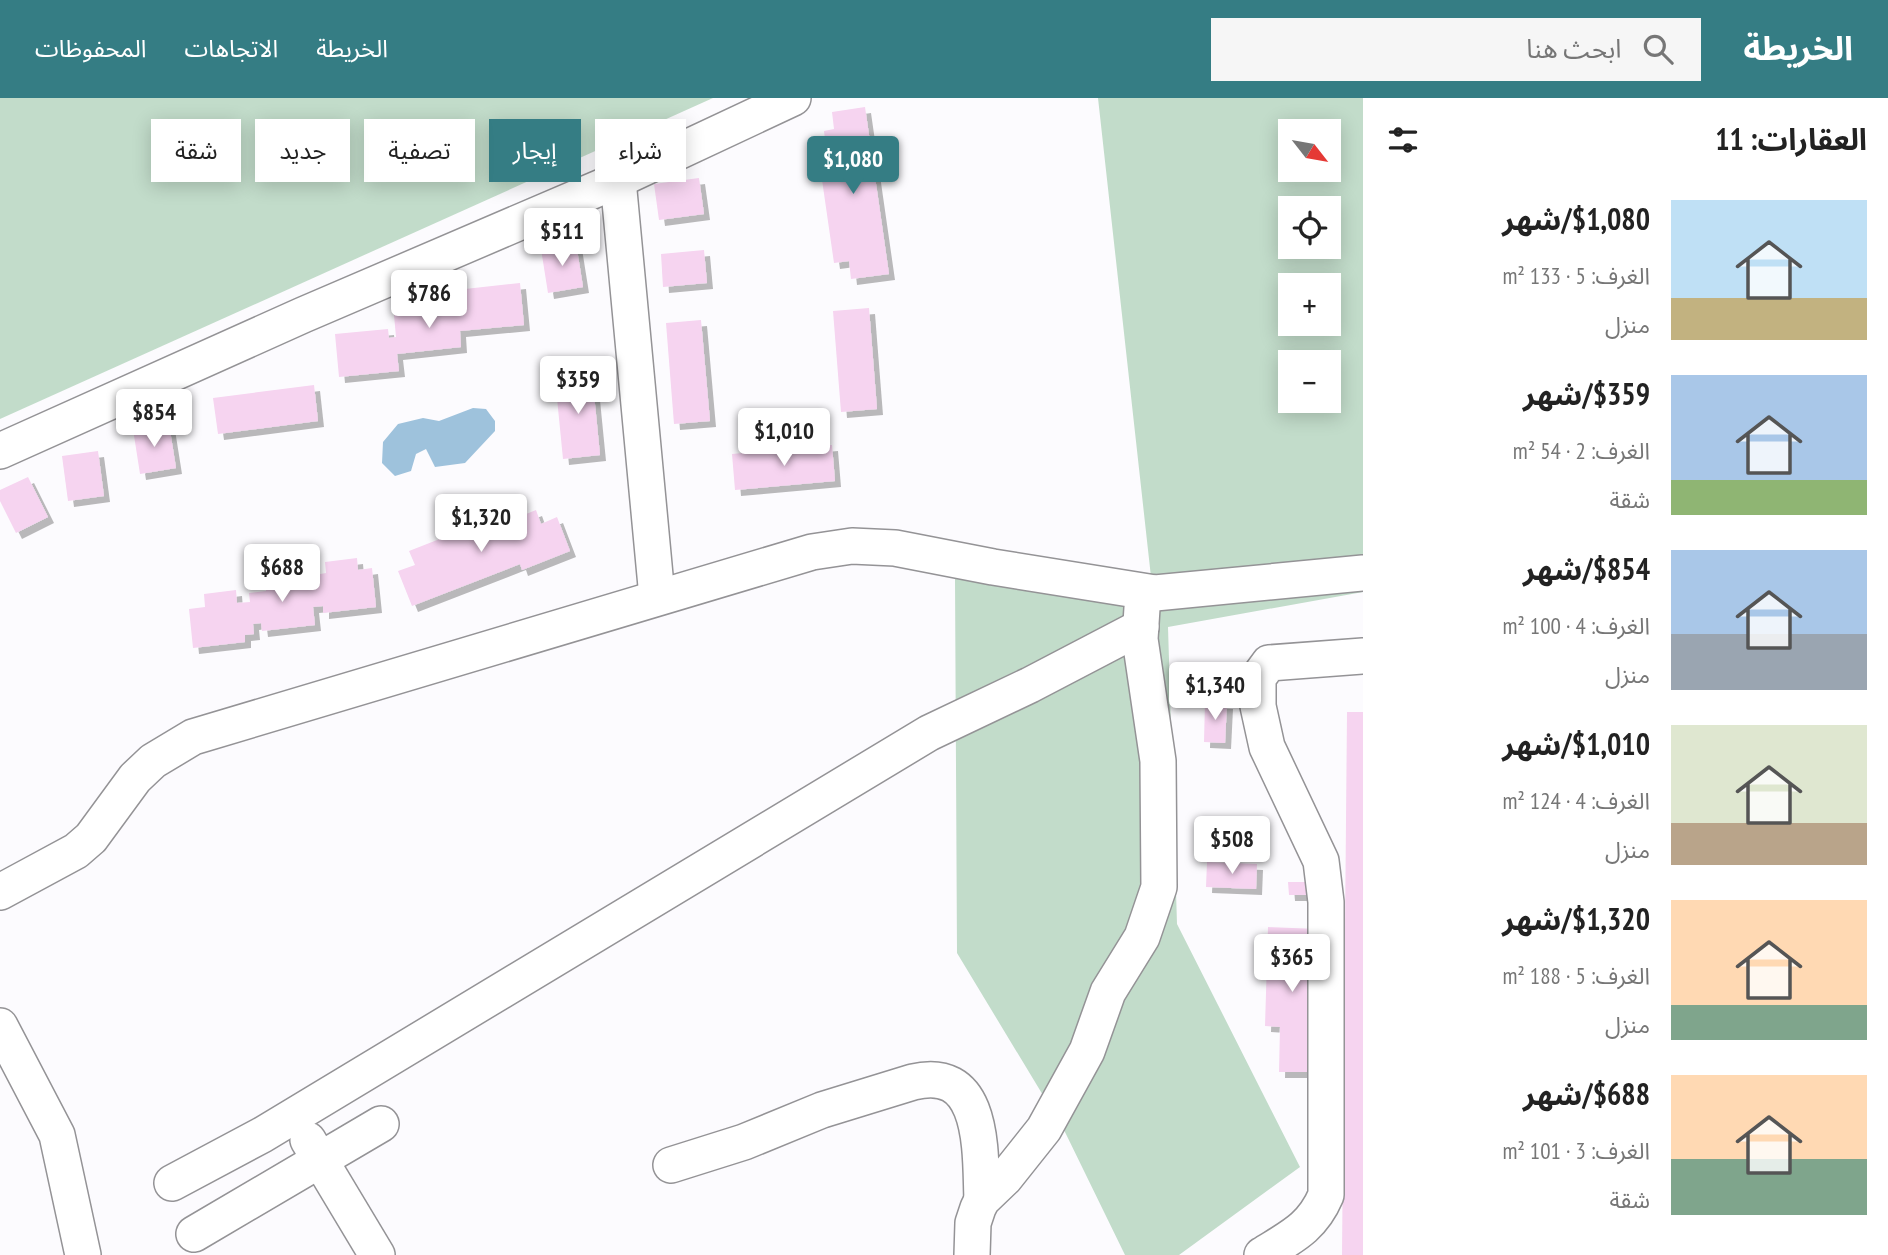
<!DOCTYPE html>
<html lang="ar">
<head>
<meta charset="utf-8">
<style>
  body { margin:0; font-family:"PT Sans Narrow","Noto Sans Arabic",sans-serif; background:#f6f6f6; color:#222; direction:rtl; height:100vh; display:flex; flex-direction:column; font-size:26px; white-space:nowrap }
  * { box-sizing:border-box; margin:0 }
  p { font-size:23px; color:#767676 }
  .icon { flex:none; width:38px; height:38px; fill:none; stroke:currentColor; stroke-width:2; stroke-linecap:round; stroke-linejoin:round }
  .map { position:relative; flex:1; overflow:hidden; direction:ltr }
  .sheet { display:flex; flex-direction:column; background:#fff; width:525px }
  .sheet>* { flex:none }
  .top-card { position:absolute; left:21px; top:21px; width:665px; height:63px; direction:rtl; display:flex; gap:14px }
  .needle { width:46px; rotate:121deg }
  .fabs { position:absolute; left:1278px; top:21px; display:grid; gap:14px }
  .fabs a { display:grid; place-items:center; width:63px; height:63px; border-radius:0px; background:#fff; box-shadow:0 4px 18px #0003; font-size:35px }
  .price { position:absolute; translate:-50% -60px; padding:0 16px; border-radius:7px; background:#fff; color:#222; font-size:23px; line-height:46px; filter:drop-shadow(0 2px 4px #0008) }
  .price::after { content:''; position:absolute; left:50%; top:42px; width:21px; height:16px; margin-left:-10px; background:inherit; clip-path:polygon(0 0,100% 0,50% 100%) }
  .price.active { background:#357d84; color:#fff }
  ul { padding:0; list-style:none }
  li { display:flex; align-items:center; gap:21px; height:175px; padding:0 21px }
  li span { display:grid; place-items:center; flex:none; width:196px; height:140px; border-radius:0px; color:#555 }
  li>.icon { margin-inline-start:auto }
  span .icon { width:84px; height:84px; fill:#fffc; stroke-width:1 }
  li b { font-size:30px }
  h2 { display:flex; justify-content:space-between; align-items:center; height:84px; padding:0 21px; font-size:30px }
  .chip { padding:0 24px; border-radius:0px; background:#fff; box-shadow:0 4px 18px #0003; font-size:24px; line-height:63px }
  .chip.active { background:#357d84; color:#fff }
  header { display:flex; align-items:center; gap:42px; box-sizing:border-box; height:98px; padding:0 35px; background:#357d84; color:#fff }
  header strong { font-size:33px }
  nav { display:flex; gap:38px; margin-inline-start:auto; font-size:24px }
  .search { width:490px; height:63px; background:#f6f6f6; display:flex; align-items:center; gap:18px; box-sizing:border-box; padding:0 24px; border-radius:0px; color:#767676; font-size:26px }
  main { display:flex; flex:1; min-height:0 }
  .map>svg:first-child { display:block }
</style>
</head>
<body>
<header>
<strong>الخريطة</strong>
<div class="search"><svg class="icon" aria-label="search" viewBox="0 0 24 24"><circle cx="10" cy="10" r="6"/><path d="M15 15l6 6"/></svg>ابحث هنا</div>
<nav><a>الخريطة</a><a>الاتجاهات</a><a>المحفوظات</a></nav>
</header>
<main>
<section class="sheet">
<h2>العقارات: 11<svg class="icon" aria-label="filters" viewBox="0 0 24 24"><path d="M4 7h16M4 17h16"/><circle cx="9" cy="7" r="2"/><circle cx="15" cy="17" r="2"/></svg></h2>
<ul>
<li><span style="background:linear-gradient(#bfe0f5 70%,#c2b280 0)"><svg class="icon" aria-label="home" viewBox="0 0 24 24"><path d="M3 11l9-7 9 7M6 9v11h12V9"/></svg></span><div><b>$1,080/شهر</b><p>الغرف: 5 · 133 m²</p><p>منزل</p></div></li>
<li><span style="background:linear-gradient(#a9c7e8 75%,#8fb573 0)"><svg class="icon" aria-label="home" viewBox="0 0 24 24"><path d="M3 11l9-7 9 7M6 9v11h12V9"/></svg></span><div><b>$359/شهر</b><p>الغرف: 2 · 54 m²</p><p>شقة</p></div></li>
<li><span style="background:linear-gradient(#a9c7e8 60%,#9aa5b1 0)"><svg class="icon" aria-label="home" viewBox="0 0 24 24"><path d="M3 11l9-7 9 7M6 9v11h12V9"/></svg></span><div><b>$854/شهر</b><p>الغرف: 4 · 100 m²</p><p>منزل</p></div></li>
<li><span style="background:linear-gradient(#dfe7d0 70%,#b9a48a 0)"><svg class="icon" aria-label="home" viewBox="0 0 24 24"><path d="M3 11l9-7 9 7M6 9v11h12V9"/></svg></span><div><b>$1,010/شهر</b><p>الغرف: 4 · 124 m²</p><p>منزل</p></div></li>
<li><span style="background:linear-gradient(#ffd9b3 75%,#7fa58c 0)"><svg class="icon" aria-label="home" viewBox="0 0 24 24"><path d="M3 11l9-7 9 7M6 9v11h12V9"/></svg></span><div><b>$1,320/شهر</b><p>الغرف: 5 · 188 m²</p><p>منزل</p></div></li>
<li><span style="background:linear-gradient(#ffd9b3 60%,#7fa58c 0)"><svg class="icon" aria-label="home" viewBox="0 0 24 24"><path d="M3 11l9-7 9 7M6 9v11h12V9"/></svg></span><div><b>$688/شهر</b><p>الغرف: 3 · 101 m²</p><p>شقة</p></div></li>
</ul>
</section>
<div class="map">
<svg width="1363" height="1157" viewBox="0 0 1363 1157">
  <defs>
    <filter id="shadow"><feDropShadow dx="6" dy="6" stdDeviation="0" flood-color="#0004"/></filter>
  </defs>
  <rect width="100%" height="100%" fill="#fcfbfe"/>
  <g fill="#c2dcca" fill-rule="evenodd">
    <path d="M0,0H713L0,321Z"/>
    <path d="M1098,0H1363V494L1168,529L1177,826L1300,1069L1179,1157H1125L1064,1032L957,855L955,481L1152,488ZM1290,33H1328V72H1290ZM1290,110H1328V149H1290ZM1290,187H1328V226H1290ZM1290,264H1328V303H1290Z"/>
  </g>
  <path fill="#9ec2dc" d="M473,310L486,311L495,323V333L465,365L435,369L426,351L416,356L411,373L395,378L382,365L383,344L398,326L423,320L439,323Z"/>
  <g fill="#f6d4f0" filter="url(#shadow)">
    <path d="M865,9L889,176L851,181L849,163L834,165L820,68L828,66L824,33L834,31L832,14Z"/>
    <path d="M699,80L704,116L659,122L654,86Z"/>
    <path d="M576,145L583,189L548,195L541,151Z"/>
    <path d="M704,152L707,185L663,189L661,156Z"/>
    <path d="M520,185L524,227L460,233L461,249L397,256L399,273L339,279L335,236L388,231L389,240L396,239L394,217L449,211L450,218L459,217L456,192Z"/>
    <path d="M869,210L877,311L841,314L833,213Z"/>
    <path d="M701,222L710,323L674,326L666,225Z"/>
    <path d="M592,276L600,357L563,361L555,280Z"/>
    <path d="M314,287L318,323L218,336L213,300Z"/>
    <path d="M169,326L176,370L140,376L133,331Z"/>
    <path d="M832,347L835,383L735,392L732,356Z"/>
    <path d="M98,353L104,398L68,403L62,358Z"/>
    <path d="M28,379L48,419L16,435L0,403V392Z"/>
    <path d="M536,412L541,426L557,419L570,453L522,472L520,466L412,508L398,473L415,467L409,453L501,417L504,425Z"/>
    <path d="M357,460L358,472L372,470L376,509L323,515V508L313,509L315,527L262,533L261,525L253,526L254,536L245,537V544L193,550L189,511L205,509L204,496L236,492L237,505L250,504L249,495L266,493L265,481L296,477L297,489L310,488L309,478L326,475L325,464Z"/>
    <path d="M1205,604L1227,605L1225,645L1204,644Z"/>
    <path d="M1347,614H1363V1157H1342Z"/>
    <path d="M1207,764L1257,766L1256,791L1206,789Z"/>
    <path d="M1288,784H1313V797H1289Z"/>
    <path d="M1268,829L1317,831L1312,974H1279L1280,929L1265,928Z"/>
  </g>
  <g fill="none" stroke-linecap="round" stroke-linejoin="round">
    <defs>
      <g id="minor">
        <path d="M618,82L657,499"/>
        <path d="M0,353L303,217L618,82L793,0"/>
        <path d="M0,794L76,753L91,740L135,680L153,663L193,639L812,454L852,448L895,450L993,469L1155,495L1363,475"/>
        <path d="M0,928L57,1037L83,1157"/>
        <path d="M308,1042L377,1157"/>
        <path d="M671,1067L744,1044L822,1012L913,984C986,966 980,1056 982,1102"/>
        <path d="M172,1085L262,1037L929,635L1030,587L1141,529"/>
        <path d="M194,1136L381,1026"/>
        <path d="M972,1157L973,1125L978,1110L982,1102L1005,1080L1044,1031L1087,953L1108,894L1142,839L1159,789L1158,663L1140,541L1142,510"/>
        <path d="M1262,1157C1291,1139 1312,1130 1326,1097V804L1321,763L1267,649L1258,608V580L1269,565L1363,558"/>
      </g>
    </defs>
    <use href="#minor" stroke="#949396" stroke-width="38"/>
    <use href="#minor" stroke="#fff" stroke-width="35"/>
  </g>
</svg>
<div class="fabs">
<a><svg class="needle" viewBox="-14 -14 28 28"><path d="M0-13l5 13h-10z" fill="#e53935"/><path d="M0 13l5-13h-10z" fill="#767676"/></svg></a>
<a><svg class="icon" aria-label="locate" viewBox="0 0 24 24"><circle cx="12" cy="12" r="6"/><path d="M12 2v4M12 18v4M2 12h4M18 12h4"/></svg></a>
<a>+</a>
<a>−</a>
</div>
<b class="price active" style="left:853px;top:98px">$1,080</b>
<b class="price" style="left:562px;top:170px">$511</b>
<b class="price" style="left:429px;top:232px">$786</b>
<b class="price" style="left:578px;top:318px">$359</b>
<b class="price" style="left:154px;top:351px">$854</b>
<b class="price" style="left:784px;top:370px">$1,010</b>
<b class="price" style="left:481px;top:456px">$1,320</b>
<b class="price" style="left:282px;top:506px">$688</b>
<b class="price" style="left:1215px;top:624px">$1,340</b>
<b class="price" style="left:1232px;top:778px">$508</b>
<b class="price" style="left:1292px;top:896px">$365</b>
<div class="top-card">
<a class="chip">شراء</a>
<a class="chip active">إيجار</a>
<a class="chip">تصفية</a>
<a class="chip">جديد</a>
<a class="chip">شقة</a>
</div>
</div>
</main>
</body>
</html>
